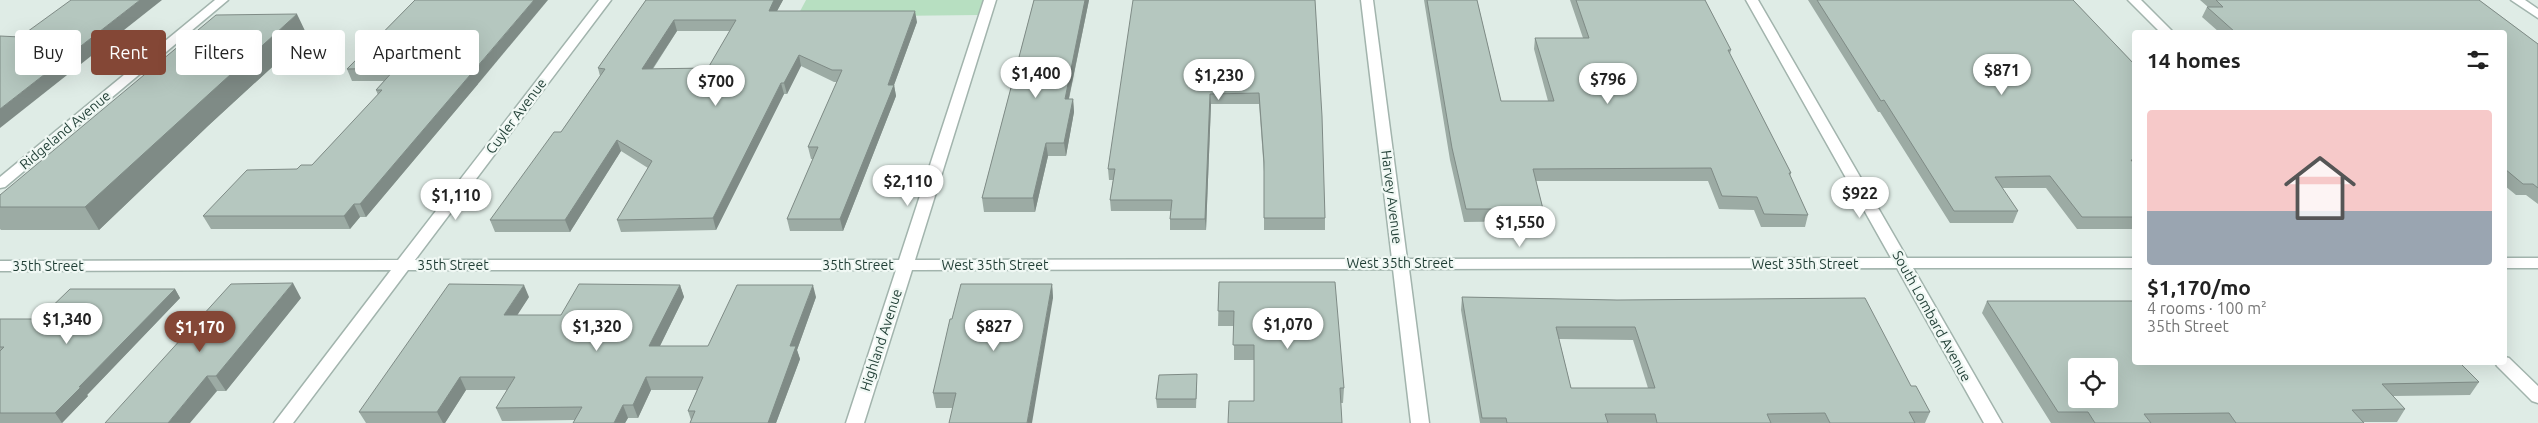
<!DOCTYPE html>
<html lang="en">
<head>
<meta charset="utf-8">
<style>
  body { margin:0; font-family:Ubuntu,sans-serif; background:#f2f2f2; color:#222; height:100vh; display:flex; flex-direction:column; font-size:19px; white-space:nowrap }
  * { box-sizing:border-box; margin:0 }
  p { font-size:16px; color:#767676 }
  .icon { flex:none; width:28px; height:28px; fill:none; stroke:currentColor; stroke-width:2; stroke-linecap:round; stroke-linejoin:round }
  .map { position:relative; flex:1; overflow:hidden }
  .side { position:absolute; left:2132px; top:30px; width:375px; height:335px; display:flex; flex-direction:column; background:#fff; border-radius:5px; box-shadow:0 5px 20px #0002 }
  .side>* { flex:none }
  .banner { position:absolute; left:15px; top:30px; width:475px; height:45px; display:flex; gap:10px }
  .buttons { position:absolute; left:2068px; top:358px; display:grid; gap:10px }
  .buttons a { display:grid; place-items:center; width:50px; height:50px; border-radius:5px; background:#fff; box-shadow:0 5px 20px #0002; font-size:25px }
  .price { position:absolute; translate:-50% -42px; padding:0 11px; border-radius:18px; background:#fff; color:#222; font-size:16px; line-height:32px; filter:drop-shadow(0 1px 2px #0008) }
  .price::after { content:''; position:absolute; left:50%; top:30px; width:15px; height:11px; margin-left:-8px; background:inherit; clip-path:polygon(0 0,100% 0,50% 100%) }
  .price.selected { background:#844736; color:#fff }
  ul { padding:0; list-style:none }
  li { display:grid; align-content:center; gap:10px; height:265px; padding:0 15px }
  li+li { border-top:1px solid #e0e0e0 }
  li span { display:grid; place-items:center; height:155px; border-radius:5px; color:#555 }
  li>.icon { margin-inline-start:auto }
  span .icon { width:90px; height:90px; fill:#fffc; stroke-width:1 }
  li b { font-size:21px }
  h2 { display:flex; justify-content:space-between; align-items:center; height:60px; padding:0 15px; font-size:21px }
  .tag { padding:0 18px; border-radius:5px; background:#fff; box-shadow:0 5px 20px #0002; font-size:18px; line-height:45px }
  .tag.selected { background:#844736; color:#fff }
  .map>svg:first-child { display:block }
</style>
</head>
<body>
<div class="map">
<svg width="2538" height="423" viewBox="0 0 2538 423">
  <rect width="100%" height="100%" fill="#dfece6"/>
  <path fill="#b7dfc1" d="M806,0H985L980,15L797,17Z"/>
  <g fill="none" stroke-linecap="round" stroke-linejoin="round">
    <defs>
      <g id="street">
        <path d="M215,0H228L5,187L0,188V177Z"/>
        <path d="M599,0H611L415,260H899L984,0H996L915,260L1392,259L1361,0H1373L1407,259L1891,258L1746,0H1758L1907,258H2135V268H1913L2002,423H1984L1897,268L1409,269L1429,423H1411L1393,269L912,270L864,423H846L896,270H408L293,423H274L391,270L0,271V261L398,260Z"/>
        <path d="M2128,0H2141L2173,32H2160Z"/>
        <path d="M2511,0H2525L2538,9V18Z"/>
        <rect x="2505" y="258" width="33" height="10"/>
        <path d="M2505,357L2509,358L2538,386V403L2532,401L2497,366L2495,362H2505Z"/>
      </g>
    </defs>
    <use href="#street" stroke="#a2b4ad" stroke-width="3"/>
    <use href="#street" fill="#fff" fill-rule="evenodd"/>
  </g>
  <g fill="#9caba4" fill-rule="evenodd">
    <path d="M415,0L478,84L366,217H360L350,229H211L203,216L297,169L312,165L378,95L376,90L384,81H352L347,69Z"/>
    <path d="M646,0H783L777,11L917,22L894,85L896,96L843,231H790L787,219L813,159H811L808,147L837,82H834L801,66L787,94H784L716,230L621,232L617,220L648,168L621,151L570,232H495L490,220L561,132L600,76L598,68ZM677,31H730L708,68L653,69Z"/>
    <path d="M1034,0H1089L1069,99H1073L1074,112L1066,156H1048L1035,212H984L982,198Z"/>
    <path d="M1315,0L1325,218V230H1264V172L1259,104H1211L1206,230H1170V219L1171,211H1111L1110,200L1113,180H1109L1108,169Z"/>
    <path d="M1424,0H1477L1501,101H1548L1534,49L1535,38H1583L1570,0H1705L1731,50L1730,54L1791,173L1790,176L1808,215L1805,227H1761L1754,210L1719,209L1708,181H1536L1543,209L1541,221L1464,222L1450,160Z"/>
    <path d="M1808,0H2073L2135,65V229H2077L2046,188H2002L2018,211L2013,223H1950L1880,112H1878Z"/>
    <path d="M2200,0H2479L2538,44V204L2526,195H2516L2505,186V32H2219L2202,17L2207,7H2208Z"/>
    <path d="M307,35L209,125L99,230H1L0,229V195Z"/>
    <path d="M1219,282L1344,388L1343,403L1254,401V360H1234V326H1218Z"/>
    <path d="M1052,284L1053,298L953,408H936L933,393L952,319Z"/>
    <path d="M680,285L684,297L660,346H708L816,297L797,350L800,359L776,423H690L691,420L688,411L697,390H651L638,418H628L625,423H573L575,420L502,421L496,408L507,390H466L445,423H366L359,412L529,297L517,315H561Z"/>
    <path d="M175,289L180,298L87,395L88,396L62,423H0V319H39Z"/>
    <path d="M1462,297L1617,300L1911,386L1930,412L1925,423H1480L1461,310ZM1559,339L1633,340L1648,388H1571Z"/>
    <path d="M301,298L226,391H217L105,423Z"/>
    <path d="M1987,301L2479,382L2470,395L2393,396L2405,409L2397,422H2363L2364,423H2051L1982,313Z"/>
    <path d="M1197,382L1196,408H1157L1156,399Z"/>
  </g>
  <g fill="#7f8b86">
    <path d="M140,0H162L0,128V109Z"/>
    <path d="M534,0H548L478,84L366,217L360,204Z"/>
    <path d="M774,0H783L771,22L769,11Z"/>
    <path d="M1085,0H1089L1066,112L1065,99Z"/>
    <path d="M915,11L917,22L894,85L896,96L843,231L840,219Z"/>
    <path d="M297,14L307,35L209,125L99,230L85,207L198,104Z"/>
    <path d="M674,20L677,31L645,80L642,69Z"/>
    <path d="M799,55L801,66L787,94L784,83Z"/>
    <path d="M781,83L784,94L716,230L713,218Z"/>
    <path d="M1210,94L1211,104L1206,230L1205,219Z"/>
    <path d="M1073,99L1074,112L1066,156L1064,143Z"/>
    <path d="M617,140L621,151L570,232L565,220Z"/>
    <path d="M1046,143L1048,156L1035,212L1033,198Z"/>
    <path d="M354,204L360,217L350,229L344,216Z"/>
    <path d="M293,283L301,298L226,391L216,376Z"/>
    <path d="M1052,284L1053,298L1032,423H1027Z"/>
    <path d="M524,285L529,297L509,328L504,315Z"/>
    <path d="M680,285L684,297L654,358L649,346Z"/>
    <path d="M813,285L816,297L797,350L800,359L776,423H768L790,346Z"/>
    <path d="M175,289L180,298L87,395L88,396L62,423L55,413L79,387Z"/>
    <path d="M207,376L217,391L190,423H168Z"/>
    <path d="M460,377L466,390L445,423H443L437,412Z"/>
    <path d="M646,377L651,390L638,418L633,405Z"/>
    <path d="M623,405L628,418L625,423H614Z"/>
  </g>
  <g fill="#b5c7bf" stroke="#7f8b86" fill-rule="evenodd">
    <path d="M71,0H140L0,109V36L20,37Z"/>
    <path d="M415,0H534L360,204H354L344,216H203L247,170L297,169L301,165H312L382,90H376L396,68L347,69Z"/>
    <path d="M646,0H774L769,11H915L888,85H894L840,219H787L818,147H808L842,70H832L799,55L784,83H781L713,218L617,220L652,161L617,140L565,220H490L554,132H561L605,69L598,68ZM674,20H736L708,68L642,69Z"/>
    <path d="M1034,0H1085L1065,99H1073L1064,143H1046L1033,198H982Z"/>
    <path d="M1133,0H1315L1322,116L1325,218H1264V162L1259,93L1210,94L1205,219H1170L1172,200H1110L1115,169H1108Z"/>
    <path d="M1427,0H1477L1501,101H1554L1535,38H1589L1576,0H1705L1731,50H1728L1791,173H1789L1808,215L1764,214L1757,197L1722,196L1711,168L1533,169L1543,209H1466L1452,148Z"/>
    <path d="M1817,0H2073L2135,65V160H2131L2135,165V217H2082L2050,176L1995,177L2018,211H1954L1884,100L1881,101Z"/>
    <path d="M2216,0H2479L2538,44V188L2533,184H2523L2505,169V32H2235L2207,7H2223Z"/>
    <path d="M297,14L198,104L85,207H0V195L216,15Z"/>
    <path d="M1219,282H1335L1344,388H1340L1342,423H1228L1229,401H1254V345H1233L1234,311H1218Z"/>
    <path d="M293,283L216,376H207L168,423H105L231,284Z"/>
    <path d="M449,284L524,285L504,315H561L579,284L680,285L649,346H708L737,285H813L790,346H796L768,423H690L695,411H688L703,377H646L633,405H623L614,423H573L582,407L496,408L515,377H460L437,412H359Z"/>
    <path d="M961,284H1052L1027,423H949L956,393H933L950,319H952Z"/>
    <path d="M70,289H175L79,387H81L55,413H0V351L4,347H0V319H39Z"/>
    <path d="M1462,297L1617,300L1865,298L1911,386H1916L1930,412H1909L1915,423H1830L1825,413L1767,414L1771,423H1657L1655,414H1605L1608,423H1507L1506,418H1482ZM1556,327H1635L1655,388H1571Z"/>
    <path d="M1987,301H2135V362H2459L2479,382L2382,384L2405,409L2352,410L2364,423H2236L2229,413L2144,414L2151,423H2095L2088,412H2058ZM2076,366H2109V399H2076Z"/>
    <path d="M1197,374L1196,399H1156L1159,375Z"/>
  </g>
  <g text-anchor="middle" dominant-baseline="central" stroke-width="4.5" stroke-linejoin="round" paint-order="stroke">
    <g font-size="14" fill="#1f3d34" stroke="#f0f8f4">
      <text transform="translate(516 116) rotate(-53)">Cuyler Avenue</text>
      <text transform="translate(65 130) rotate(-40)">Ridgeland Avenue</text>
      <text transform="translate(1392 197) rotate(83)">Harvey Avenue</text>
      <text x="1400" y="263">West 35th Street</text>
      <text x="1805" y="264">West 35th Street</text>
      <text x="453" y="265">35th Street</text>
      <text x="858" y="265">35th Street</text>
      <text x="995" y="265">West 35th Street</text>
      <text x="48" y="266">35th Street</text>
      <text transform="translate(1932 316) rotate(61)">South Lombard Avenue</text>
      <text transform="translate(881 340) rotate(-72)">Highland Avenue</text>
    </g>
  </g>
</svg>
<div class="buttons">
<a><svg class="icon" aria-label="locate" viewBox="0 0 24 24"><circle cx="12" cy="12" r="6"/><path d="M12 2v4M12 18v4M2 12h4M18 12h4"/></svg></a>
</div>
<b class="price" style="left:2002px;top:96px">$871</b>
<b class="price" style="left:1036px;top:99px">$1,400</b>
<b class="price" style="left:1219px;top:101px">$1,230</b>
<b class="price" style="left:1608px;top:105px">$796</b>
<b class="price" style="left:716px;top:107px">$700</b>
<b class="price" style="left:908px;top:207px">$2,110</b>
<b class="price" style="left:1860px;top:219px">$922</b>
<b class="price" style="left:456px;top:221px">$1,110</b>
<b class="price" style="left:1520px;top:248px">$1,550</b>
<b class="price" style="left:67px;top:345px">$1,340</b>
<b class="price" style="left:1288px;top:350px">$1,070</b>
<b class="price" style="left:597px;top:352px">$1,320</b>
<b class="price" style="left:994px;top:352px">$827</b>
<b class="price selected" style="left:200px;top:353px">$1,170</b>
<div class="banner">
<a class="tag">Buy</a>
<a class="tag selected">Rent</a>
<a class="tag">Filters</a>
<a class="tag">New</a>
<a class="tag">Apartment</a>
</div>
<section class="side">
<h2>14 homes<svg class="icon" aria-label="filters" viewBox="0 0 24 24"><path d="M4 7h16M4 17h16"/><circle cx="9" cy="7" r="2"/><circle cx="15" cy="17" r="2"/></svg></h2>
<ul>
<li><span style="background:linear-gradient(#f6c9c9 65%,#9aa5b1 0)"><svg class="icon" aria-label="home" viewBox="0 0 24 24"><path d="M3 11l9-7 9 7M6 9v11h12V9"/></svg></span><div><b>$1,170/mo</b><p>4 rooms · 100 m²</p><p>35th Street</p></div></li>
</ul>
</section>
</div>
</body>
</html>
